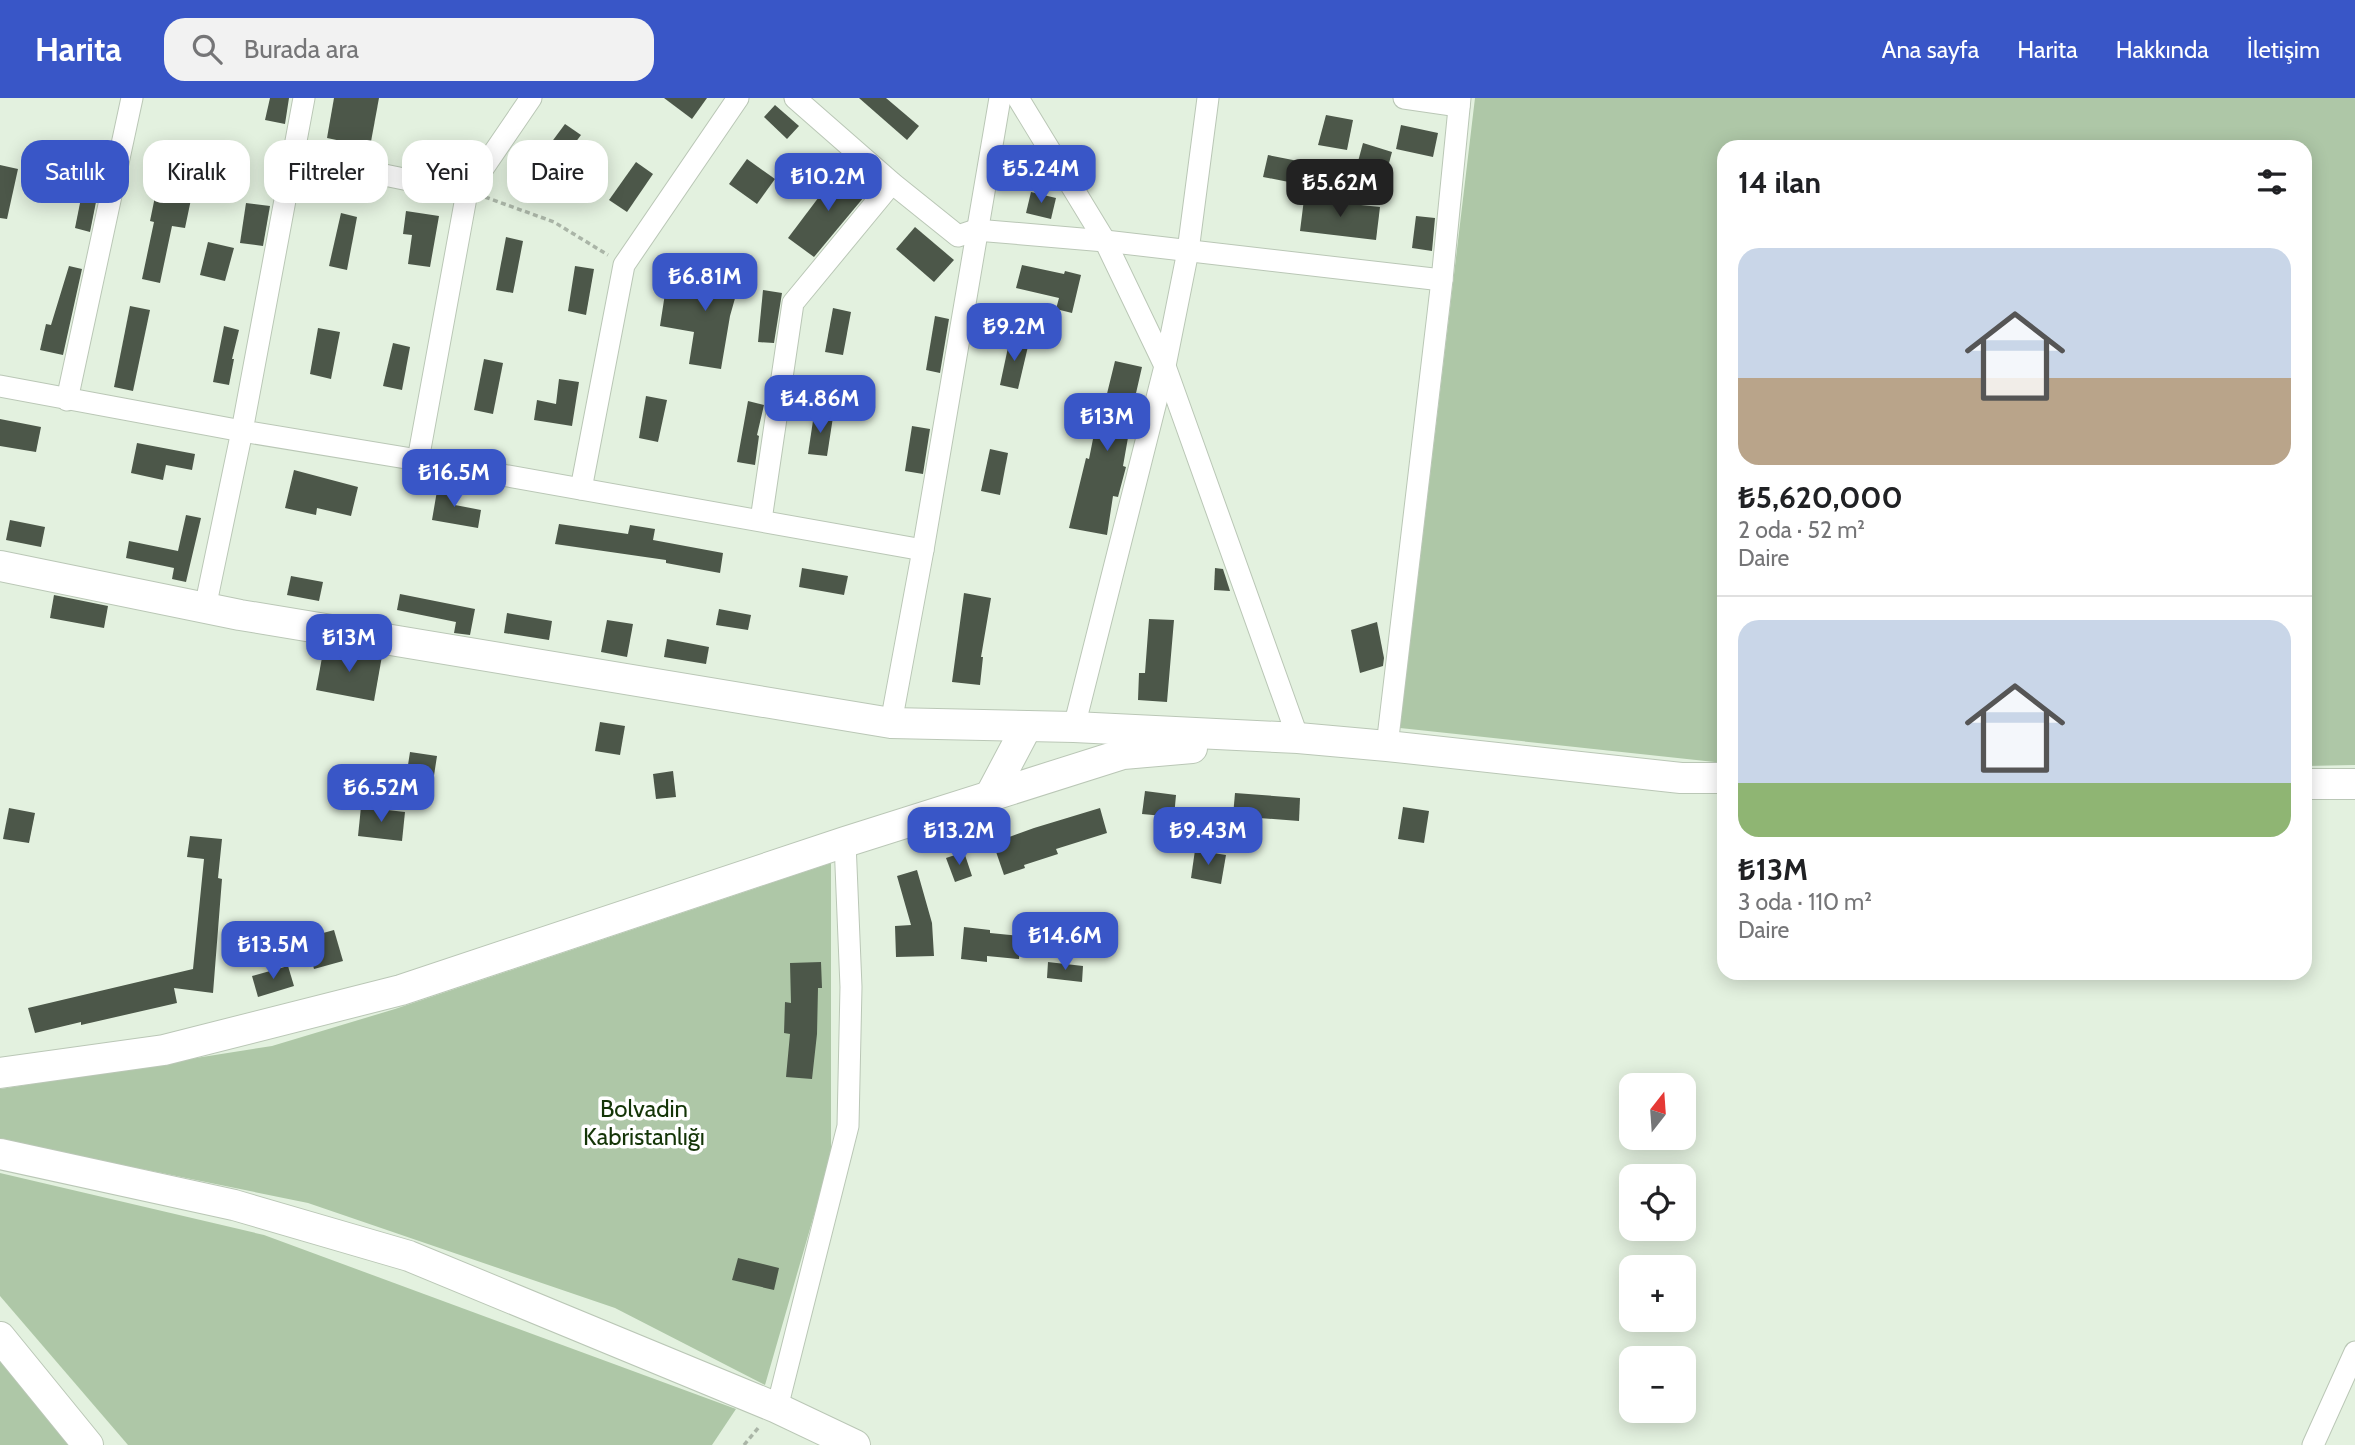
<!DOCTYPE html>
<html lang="tr">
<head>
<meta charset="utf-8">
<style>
  body { margin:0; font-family:Cabin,sans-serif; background:#f2f2f2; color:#202124; height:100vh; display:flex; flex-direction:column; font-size:26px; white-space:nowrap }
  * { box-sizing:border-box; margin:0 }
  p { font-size:23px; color:#757577 }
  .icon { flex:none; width:38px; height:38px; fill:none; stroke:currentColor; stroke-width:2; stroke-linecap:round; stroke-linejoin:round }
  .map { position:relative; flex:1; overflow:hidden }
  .side { position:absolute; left:1717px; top:42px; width:595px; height:840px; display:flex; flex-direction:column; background:#fff; border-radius:21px; box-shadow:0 4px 18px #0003 }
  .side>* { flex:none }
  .guide { position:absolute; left:21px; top:42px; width:665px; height:63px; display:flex; gap:14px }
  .needle { width:46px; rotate:17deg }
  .tools { position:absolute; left:1619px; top:975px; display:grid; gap:14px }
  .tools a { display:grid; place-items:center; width:77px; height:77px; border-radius:14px; background:#fff; box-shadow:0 4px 18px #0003; font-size:35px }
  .price { position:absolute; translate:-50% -60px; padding:0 16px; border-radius:14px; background:#3956c7; color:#fff; font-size:23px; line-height:46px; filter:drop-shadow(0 2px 4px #0008) }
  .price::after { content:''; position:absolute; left:50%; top:42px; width:21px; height:16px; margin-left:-10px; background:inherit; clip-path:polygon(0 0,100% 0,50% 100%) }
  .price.active { background:#222; color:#fff }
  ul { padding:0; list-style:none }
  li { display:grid; align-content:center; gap:14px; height:371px; padding:0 21px }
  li+li { border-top:2px solid #e0e0e0 }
  li span { display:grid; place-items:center; height:217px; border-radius:21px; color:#555 }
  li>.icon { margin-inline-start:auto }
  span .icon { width:126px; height:126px; fill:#fffc; stroke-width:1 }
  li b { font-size:30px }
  h2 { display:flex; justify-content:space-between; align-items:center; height:84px; padding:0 21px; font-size:30px }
  .tag { padding:0 24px; border-radius:21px; background:#fff; box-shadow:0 4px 18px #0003; font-size:24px; line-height:63px }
  .tag.active { background:#3956c7; color:#fff }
  header { display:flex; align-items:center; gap:42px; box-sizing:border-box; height:98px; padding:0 35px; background:#3956c7; color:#fff }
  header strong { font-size:33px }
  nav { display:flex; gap:38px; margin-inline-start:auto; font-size:24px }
  .search { width:490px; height:63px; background:#f2f2f2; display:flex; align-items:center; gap:18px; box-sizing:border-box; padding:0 24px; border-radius:21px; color:#757577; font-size:26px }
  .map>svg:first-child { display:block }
</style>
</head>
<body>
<header>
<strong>Harita</strong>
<div class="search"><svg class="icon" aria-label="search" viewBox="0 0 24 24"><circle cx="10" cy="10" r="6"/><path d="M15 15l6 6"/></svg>Burada ara</div>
<nav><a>Ana sayfa</a><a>Harita</a><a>Hakkında</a><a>İletişim</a></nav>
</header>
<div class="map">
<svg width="2355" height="1347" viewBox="0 0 2355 1347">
  <rect width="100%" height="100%" fill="#e3f1df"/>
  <g fill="#aec7a7">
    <path d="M1475,0H2355V667L2305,668V49H1724V665L1400,630Z"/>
    <path d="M831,765V1058L765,1287L615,1210L308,1105L0,1042V991L272,948L395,911Z"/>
    <path d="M0,1075L264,1137L736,1311L712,1347H128L0,1198Z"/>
    <path d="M0,1262L75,1347H0Z"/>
  </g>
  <g fill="#4c5749">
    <path d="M270,0H289L285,26L265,22Z"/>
    <path d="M334,0H379L370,49L327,40Z"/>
    <path d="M664,0H707L692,21Z"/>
    <path d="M859,0H886L919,28L907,42Z"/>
    <path d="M775,7L799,28L787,41L764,19Z"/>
    <path d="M1326,17L1353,22L1347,52L1318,47Z"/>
    <path d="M565,26L581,37L557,69L542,57Z"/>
    <path d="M1401,27L1438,35L1433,59L1396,51Z"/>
    <path d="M1363,45L1392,54L1385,80L1356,71Z"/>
    <path d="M1268,57L1298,63L1294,85L1263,79Z"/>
    <path d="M747,61L775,81L757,106L729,86Z"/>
    <path d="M636,64L653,76L627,114L609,102Z"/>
    <path d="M0,67L18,71L7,121L0,120Z"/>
    <path d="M840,71L869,93L814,159L788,140Z"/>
    <path d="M159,79L194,87L185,130L172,128L160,185L142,181L154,124L150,123Z"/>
    <path d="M84,85L99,89L90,134L75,130Z"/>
    <path d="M1031,94L1056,100L1051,121L1026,115Z"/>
    <path d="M1304,101L1380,109L1376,142L1300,133Z"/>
    <path d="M246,105L270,108L263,148L240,145Z"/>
    <path d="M406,113L439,118L430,169L408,166L412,137L403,136Z"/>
    <path d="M341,115L357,119L347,172L329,168Z"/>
    <path d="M1416,118L1435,120L1432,153L1412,150Z"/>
    <path d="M915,129L954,162L934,184L896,151Z"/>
    <path d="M506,139L523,143L513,195L496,192Z"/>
    <path d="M208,144L234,150L225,183L200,177Z"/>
    <path d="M712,160L734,166L733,169L743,172L730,218L721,271L689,266L694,234L660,228L666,189L702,195Z"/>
    <path d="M1022,167L1064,176L1065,173L1081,177L1072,215L1056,211L1059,200L1016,190Z"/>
    <path d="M69,168L82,171L63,257L40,252L46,226L51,227Z"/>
    <path d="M575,168L594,171L586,217L568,213Z"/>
    <path d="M763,192L782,195L774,245L758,244Z"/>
    <path d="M130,208L150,212L133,293L114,289Z"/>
    <path d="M833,210L851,214L843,257L825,254Z"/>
    <path d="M935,218L949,221L940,275L926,272Z"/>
    <path d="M224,228L239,232L232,261H234L229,287L213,284Z"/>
    <path d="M318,230L340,234L331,281L310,276Z"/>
    <path d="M1010,240L1029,244L1018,291L1000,287Z"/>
    <path d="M393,245L410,249L402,292L383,288Z"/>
    <path d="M484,261L503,265L493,316L474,312Z"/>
    <path d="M1115,263L1142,269L1131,317H1132L1123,368L1126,369L1118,399L1113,398L1107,437L1069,430L1086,360L1089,361L1099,311L1103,312Z"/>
    <path d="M559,281L579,284L572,328L534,322L537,302L556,306Z"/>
    <path d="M646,298L667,302L658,344L639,340Z"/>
    <path d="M748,303L764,307L757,337L759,338L755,367L737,364Z"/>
    <path d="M814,316L833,319L827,358L808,356Z"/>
    <path d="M0,321L41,329L36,354L0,348Z"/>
    <path d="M912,328L930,331L923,376L905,373Z"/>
    <path d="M137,345L195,356L192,372L166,367L163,382L131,375Z"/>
    <path d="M990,351L1008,355L1000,397L981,393Z"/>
    <path d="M294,372L358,389L351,418L317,410L316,417L285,410Z"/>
    <path d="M438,387L458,390L455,407L481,412L478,430L432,422Z"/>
    <path d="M186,417L201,420L186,484L172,481L174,470L126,460L129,443L178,453Z"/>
    <path d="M10,422L45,429L41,449L6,442Z"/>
    <path d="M559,426L628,436L630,427L655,431L653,442L723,455L720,475L666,465V462L555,446Z"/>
    <path d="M802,470L848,478L844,497L799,489Z"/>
    <path d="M1215,470L1223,471L1230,493L1214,492Z"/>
    <path d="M291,478L323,484L319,503L287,497Z"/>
    <path d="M964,495L991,500L981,559H983L980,587L952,584Z"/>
    <path d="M400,496L475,511L470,537L454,535L456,524L397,512Z"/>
    <path d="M54,497L108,508L104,530L50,520Z"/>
    <path d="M719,511L751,517L748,532L716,527Z"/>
    <path d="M507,515L552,523L549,542L504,535Z"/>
    <path d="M1149,521L1174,522L1167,604L1138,602L1139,575H1145Z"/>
    <path d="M607,522L633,526L627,559L601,554Z"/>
    <path d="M1377,524L1384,560L1383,568L1360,575L1351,532Z"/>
    <path d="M667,541L709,549L706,566L664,559Z"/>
    <path d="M324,549L382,558L374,603L316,592Z"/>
    <path d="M600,624L625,628L620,657L595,653Z"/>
    <path d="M410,654L437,658L433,684L406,680Z"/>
    <path d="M673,673L676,699L656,701L653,676Z"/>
    <path d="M1145,693L1176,697L1174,719L1142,716Z"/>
    <path d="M1235,695L1300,700L1299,723L1233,718Z"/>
    <path d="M361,709L405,714L402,743L358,738Z"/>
    <path d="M1403,709L1429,713L1424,745L1398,741Z"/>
    <path d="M9,710L35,715L29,745L3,741Z"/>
    <path d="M1100,710L1107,735L1056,751L1058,756L1024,767L1025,770L1004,777L993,745L1034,730Z"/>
    <path d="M190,738L222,741L218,780L222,781L213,895L174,890L177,905L81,927V924L35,935L28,910L193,871L204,761L187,759Z"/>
    <path d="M1195,752L1226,757L1221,786L1191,780Z"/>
    <path d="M964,754L972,778L955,784L946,760Z"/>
    <path d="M917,772L932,825L934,858L896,859L895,828L911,827L897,778Z"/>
    <path d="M964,829L990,832V835L1021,838L1019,861L987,858V864L961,861Z"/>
    <path d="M334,832L343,863L314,871L305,840Z"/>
    <path d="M821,864L822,890H818L817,936L812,981L786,979L790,936L784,935L785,904L791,905L790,865Z"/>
    <path d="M1048,864L1083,868L1082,884L1047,880Z"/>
    <path d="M288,868L294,888L258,899L252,878Z"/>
    <path d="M738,1160L779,1170L774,1192L732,1182Z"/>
  </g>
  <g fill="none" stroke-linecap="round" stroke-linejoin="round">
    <defs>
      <g id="street">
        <path d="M795,0L892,85L958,138L976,132L1105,143L1442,182"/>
        <path d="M1018,0L1105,143L1165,268L1298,640"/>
        <path d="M1404,0L1459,8"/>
        <path d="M292,58L467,94"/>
        <path d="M0,288L242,333L418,362L923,452"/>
        <path d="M67,302L132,0"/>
        <path d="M418,362L467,94L531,0"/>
        <path d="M581,391L624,167L738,0"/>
        <path d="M761,422L793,205L892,85"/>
        <path d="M205,510L242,333L304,0"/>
        <path d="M891,625L923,452L1000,0"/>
        <path d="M1074,629L1165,268L1188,153L1208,0"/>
        <path d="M1387,648L1442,182L1460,0"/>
        <path d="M777,1310L848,1028L851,889L845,744"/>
        <path d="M2313,1347L2355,1254"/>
      </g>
      <g id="secondary">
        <path d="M0,468L240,517L891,625L1074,629L1298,640L1387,648L1681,680H1724"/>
        <path d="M2305,686H2355"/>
        <path d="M990,698L1027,628"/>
        <path d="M0,975L164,952L401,892L845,744L1123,656L1192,650"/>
        <path d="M0,1056L234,1107L409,1158L777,1310L855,1347"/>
        <path d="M0,1239L88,1347"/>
      </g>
    </defs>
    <use href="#street" stroke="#bac7b6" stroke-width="23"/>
    <use href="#secondary" stroke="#bac7b6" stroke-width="32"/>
    <g stroke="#aab5a7" stroke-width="3.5" stroke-dasharray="5 3.5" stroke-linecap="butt">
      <path d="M485,99L554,124L608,157"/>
      <path d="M744,1347L759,1329"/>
    </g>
    <use href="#street" stroke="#fff" stroke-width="21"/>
    <use href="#secondary" stroke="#fff" stroke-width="30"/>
  </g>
  <g text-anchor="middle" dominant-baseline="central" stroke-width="7" stroke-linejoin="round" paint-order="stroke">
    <g font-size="24" fill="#143507" stroke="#fff">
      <text x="644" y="1010">Bolvadin<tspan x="644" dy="28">Kabristanlığı</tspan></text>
    </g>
  </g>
</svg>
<div class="tools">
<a><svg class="needle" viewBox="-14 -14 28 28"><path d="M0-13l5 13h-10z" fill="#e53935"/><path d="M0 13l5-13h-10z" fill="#757577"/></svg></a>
<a><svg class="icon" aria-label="locate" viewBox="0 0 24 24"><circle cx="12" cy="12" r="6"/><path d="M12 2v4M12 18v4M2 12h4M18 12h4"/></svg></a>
<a>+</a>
<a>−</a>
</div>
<b class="price" style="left:1041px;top:107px">₺5.24M</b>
<b class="price" style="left:828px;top:115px">₺10.2M</b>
<b class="price active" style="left:1340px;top:121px">₺5.62M</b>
<b class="price" style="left:705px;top:215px">₺6.81M</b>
<b class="price" style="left:1014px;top:265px">₺9.2M</b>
<b class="price" style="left:820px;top:337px">₺4.86M</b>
<b class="price" style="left:1107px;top:355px">₺13M</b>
<b class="price" style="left:454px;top:411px">₺16.5M</b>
<b class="price" style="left:349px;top:576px">₺13M</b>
<b class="price" style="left:381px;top:726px">₺6.52M</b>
<b class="price" style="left:959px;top:769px">₺13.2M</b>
<b class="price" style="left:1208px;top:769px">₺9.43M</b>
<b class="price" style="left:1065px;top:874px">₺14.6M</b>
<b class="price" style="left:273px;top:883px">₺13.5M</b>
<div class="guide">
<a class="tag active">Satılık</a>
<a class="tag">Kiralık</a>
<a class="tag">Filtreler</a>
<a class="tag">Yeni</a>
<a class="tag">Daire</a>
</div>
<section class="side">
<h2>14 ilan<svg class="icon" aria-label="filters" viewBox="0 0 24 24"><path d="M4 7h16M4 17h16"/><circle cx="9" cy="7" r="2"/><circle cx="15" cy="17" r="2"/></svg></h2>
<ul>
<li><span style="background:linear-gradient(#c9d6e8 60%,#b9a48a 0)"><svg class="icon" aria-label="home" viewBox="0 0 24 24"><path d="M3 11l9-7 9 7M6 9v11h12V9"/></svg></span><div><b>₺5,620,000</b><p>2 oda · 52 m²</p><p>Daire</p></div></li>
<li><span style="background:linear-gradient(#c9d6e8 75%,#8fb573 0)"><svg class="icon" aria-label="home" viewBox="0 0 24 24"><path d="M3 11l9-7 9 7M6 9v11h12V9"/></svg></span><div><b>₺13M</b><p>3 oda · 110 m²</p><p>Daire</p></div></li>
</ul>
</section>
</div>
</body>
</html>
